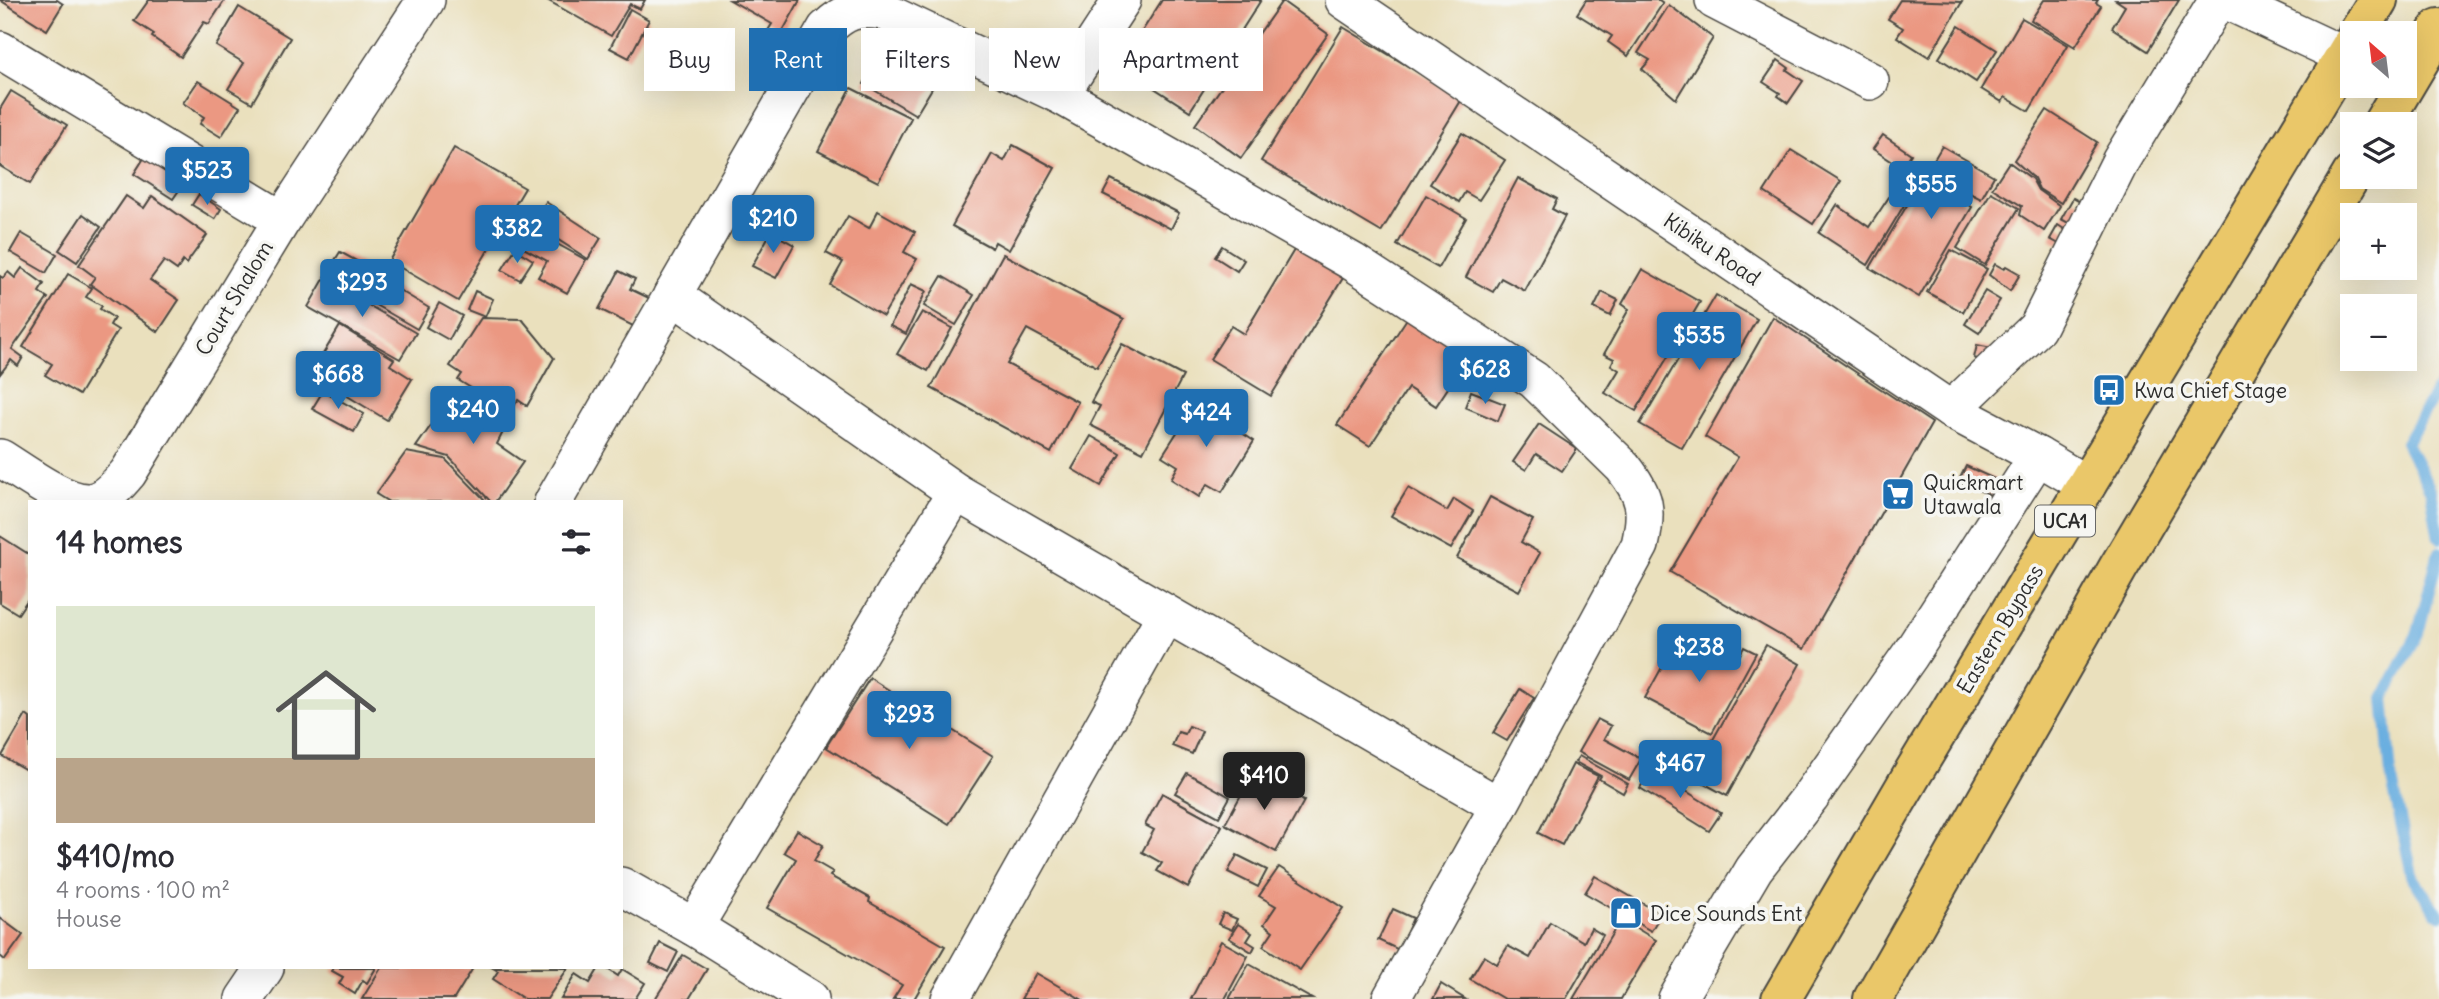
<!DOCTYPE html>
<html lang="en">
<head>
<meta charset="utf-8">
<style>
  body { margin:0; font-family:Delius,sans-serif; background:#f2f2f3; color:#2b2b33; height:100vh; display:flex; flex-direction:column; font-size:26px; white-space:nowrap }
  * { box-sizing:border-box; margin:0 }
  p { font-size:23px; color:#7c7c81 }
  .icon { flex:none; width:38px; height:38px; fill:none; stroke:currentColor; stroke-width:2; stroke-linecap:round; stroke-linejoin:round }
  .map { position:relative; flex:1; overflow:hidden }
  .side { position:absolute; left:28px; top:500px; width:595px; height:469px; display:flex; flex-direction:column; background:#fff; border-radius:0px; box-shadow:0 7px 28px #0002 }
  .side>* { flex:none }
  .top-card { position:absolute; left:644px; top:28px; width:665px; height:63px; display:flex; gap:14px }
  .needle { width:46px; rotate:332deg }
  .buttons { position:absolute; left:2340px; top:21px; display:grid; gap:14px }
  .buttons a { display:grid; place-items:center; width:77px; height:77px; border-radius:0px; background:#fff; box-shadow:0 7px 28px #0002; font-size:35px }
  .price { position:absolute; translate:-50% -60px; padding:0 16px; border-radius:7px; background:#1f6fb2; color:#fff; font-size:23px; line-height:46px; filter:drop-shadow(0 2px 4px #0008) }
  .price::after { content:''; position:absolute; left:50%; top:42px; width:21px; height:16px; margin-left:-10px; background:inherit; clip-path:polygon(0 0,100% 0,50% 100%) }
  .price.on { background:#222; color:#fff }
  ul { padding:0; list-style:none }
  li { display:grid; align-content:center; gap:14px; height:371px; padding:0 28px }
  li span { display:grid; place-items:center; height:217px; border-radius:0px; color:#555 }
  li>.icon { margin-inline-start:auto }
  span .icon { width:126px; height:126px; fill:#fffc; stroke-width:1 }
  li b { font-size:30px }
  h2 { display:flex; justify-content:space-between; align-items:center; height:84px; padding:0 28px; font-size:30px }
  .tag { padding:0 24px; border-radius:0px; background:#fff; box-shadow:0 7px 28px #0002; font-size:24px; line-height:63px }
  .tag.on { background:#1f6fb2; color:#fff }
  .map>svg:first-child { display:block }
</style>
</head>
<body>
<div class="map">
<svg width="2439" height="999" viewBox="0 0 2439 999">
  <rect width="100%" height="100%" fill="#f6f6f2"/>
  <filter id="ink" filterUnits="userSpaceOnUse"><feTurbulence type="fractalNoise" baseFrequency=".0143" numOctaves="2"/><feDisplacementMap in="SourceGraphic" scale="14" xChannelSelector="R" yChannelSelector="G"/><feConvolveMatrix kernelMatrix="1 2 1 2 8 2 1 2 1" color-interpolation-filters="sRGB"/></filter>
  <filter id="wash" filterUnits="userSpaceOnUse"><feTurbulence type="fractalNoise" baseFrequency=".00686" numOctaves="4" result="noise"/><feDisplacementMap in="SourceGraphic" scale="28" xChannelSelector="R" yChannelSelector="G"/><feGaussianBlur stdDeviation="1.57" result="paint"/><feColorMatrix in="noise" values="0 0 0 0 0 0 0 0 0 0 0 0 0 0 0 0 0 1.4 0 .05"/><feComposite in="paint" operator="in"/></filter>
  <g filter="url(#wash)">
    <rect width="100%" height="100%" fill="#eae0bd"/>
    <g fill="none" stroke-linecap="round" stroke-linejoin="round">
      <g stroke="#6aafe0" stroke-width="12">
        <path d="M2439,387L2406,443L2431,491L2439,538"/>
        <path d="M2439,552L2418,633L2384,698L2391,775L2413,879L2439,915"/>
      </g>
    </g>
    <g id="blocks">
      <g fill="#eb9882">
        <path d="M0,0H57L63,4L47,30Z"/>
        <path d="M149,0H225L209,24L204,22L181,57L152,37L154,34L134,21Z"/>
        <path d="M547,0H645L640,9L630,4L611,36Z"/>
        <path d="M730,0H800L779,38L767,32L772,24Z"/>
        <path d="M1162,0H1261L1190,111L1120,66Z"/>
        <path d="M1586,0H1659L1663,3L1628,56L1608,42L1612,36L1577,14Z"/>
        <path d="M1900,0L1962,2L1929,57L1897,37L1903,28L1888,19Z"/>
        <path d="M2044,0H2098L2096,3L2101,6L2075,47L2031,20Z"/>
        <path d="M2116,0H2179L2148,51L2112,28L2125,6Z"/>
        <path d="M1282,1L1328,34L1241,158L1195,125Z"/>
        <path d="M1669,5L1713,38L1676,99L1642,69L1650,60L1638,53Z"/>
        <path d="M239,7L290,38L252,103L228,89L244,63L216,46Z"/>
        <path d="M630,9L649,20L629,58L610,48Z"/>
        <path d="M2022,18L2068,45L2029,111L2005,97L2002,102L1981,89Z"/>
        <path d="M1959,26L1997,50L1976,82L1939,58Z"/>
        <path d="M1343,27L1462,99L1381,232L1261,161Z"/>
        <path d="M893,34L946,65L916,115L864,84Z"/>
        <path d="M1778,60L1789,68L1787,70L1803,81L1788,103L1778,96L1780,93L1763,82Z"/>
        <path d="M198,81L240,107L221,137L200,124L204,117L183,103Z"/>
        <path d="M851,88L911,118L878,182L818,151Z"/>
        <path d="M11,91L67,125L30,184L0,166V109Z"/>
        <path d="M2047,110L2097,142L2061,203L2039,189L2034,178L2014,160Z"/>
        <path d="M1462,133L1505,160L1479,200L1465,192L1459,202L1430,184Z"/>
        <path d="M1883,135L1911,154L1902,168L1873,149Z"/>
        <path d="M1013,145L1055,168L1009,250L995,242L992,248L952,226L992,154L1004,161Z"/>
        <path d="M1942,146L1994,176L1981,199L1966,191L1961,200L1972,207L1919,297L1870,268Z"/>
        <path d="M454,148L525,188L458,301L389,261Z"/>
        <path d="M1791,150L1841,181L1813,224L1764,192Z"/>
        <path d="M146,155L186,180L173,199L134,174Z"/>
        <path d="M2009,162L2032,179L2038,190L2060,206L2044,231L2020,215L2022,206L1992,188Z"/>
        <path d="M1901,168L1918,182L1868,265L1819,233L1837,205L1869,227L1899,182L1894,178Z"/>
        <path d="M1518,178L1557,199L1552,209L1565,216L1525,291L1501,278L1493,292L1466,277Z"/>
        <path d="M1111,179L1179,213L1171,229L1103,194Z"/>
        <path d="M1991,192L2019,208L1985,265L1957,248Z"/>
        <path d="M199,194L221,209L215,219L192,205Z"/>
        <path d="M1426,195L1466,218L1438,268L1397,245Z"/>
        <path d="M126,196L144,208L152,196L207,235L186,264L183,261L177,270L164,261L150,280L179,300L158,332L90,284L95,277L79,265Z"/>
        <path d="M2073,198L2086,205L2074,226L2061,219Z"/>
        <path d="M546,202L601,238L588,259L532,223Z"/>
        <path d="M878,211L915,232L904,252L917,259L883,316L830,285L843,262L826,253L848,216L869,228Z"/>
        <path d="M83,214L101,227L77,262L59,250Z"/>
        <path d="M2058,225L2067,231L2059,244L2050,239Z"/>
        <path d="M530,229L586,260L567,293L538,277L547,261L520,246Z"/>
        <path d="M771,232L794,245L776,278L752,266Z"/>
        <path d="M21,233L57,254L46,273L10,252Z"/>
        <path d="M1297,245L1346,273L1271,396L1210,359L1231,326L1244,334Z"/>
        <path d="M1222,246L1244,260L1237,271L1215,257Z"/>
        <path d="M515,249L533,260L520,280L502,270Z"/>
        <path d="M1951,250L1987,269L1963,312L1927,292Z"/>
        <path d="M340,252L368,267L366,270L429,308L417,329L325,276Z"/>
        <path d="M1003,254L1124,319L1097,367L1027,329L1007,364L1078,402L1051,453L931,388Z"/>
        <path d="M1995,264L2004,269L2006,266L2020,274L2010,291L1989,275Z"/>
        <path d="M22,268L44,284L39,292L48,298L12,349L23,357L18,366L11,360L0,374V276L3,278L8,272L15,278Z"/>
        <path d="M1642,269L1700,302L1636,411L1605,393L1619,370L1611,365L1614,359L1604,354L1629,309L1622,304Z"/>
        <path d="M619,271L635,279L630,289L649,298L635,327L599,309Z"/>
        <path d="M68,274L92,288L86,297L102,306L100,309L114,318L110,325L118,330L79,395L45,375L52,364L23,347Z"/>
        <path d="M942,276L974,295L956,325L924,306Z"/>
        <path d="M324,279L416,333L400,359L308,307Z"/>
        <path d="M911,284L926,291L906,334L890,326Z"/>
        <path d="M475,291L493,299L485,317L467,310Z"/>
        <path d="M1985,291L2000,300L1979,333L1965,324Z"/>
        <path d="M1602,292L1618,300L1610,316L1594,308Z"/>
        <path d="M1716,295L1757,319L1682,448L1640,424Z"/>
        <path d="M439,303L462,316L449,340L426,327Z"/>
        <path d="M922,312L952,328L928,371L897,354Z"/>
        <path d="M1408,317L1469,356L1436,406L1408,388L1370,446L1337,425Z"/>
        <path d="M1773,317L1932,423L1804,649L1670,572L1738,457L1705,437Z"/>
        <path d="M481,318L522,319L554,358L527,406L518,400L510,412L458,380L462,374L450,366Z"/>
        <path d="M340,326L394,359L390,365L412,379L387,420L311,374Z"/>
        <path d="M1122,344L1183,376L1143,452L1090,425L1100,406L1091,402Z"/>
        <path d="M1977,345L1992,348L1988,362L1974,358Z"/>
        <path d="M323,391L364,414L354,432L312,409Z"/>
        <path d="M1471,391L1505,404L1498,421L1465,407Z"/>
        <path d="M1195,397L1242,427L1239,431L1254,441L1222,492L1208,484L1199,497L1171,479L1178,466L1162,456L1183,423L1180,421Z"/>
        <path d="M448,401L484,404L506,426L497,444L523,462L495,502H491L449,457L416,447Z"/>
        <path d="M1539,424L1577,449L1562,471L1536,454L1526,470L1513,462Z"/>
        <path d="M1091,436L1120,453L1101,486L1072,469Z"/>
        <path d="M406,452L445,459L484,499L482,502H389L376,494Z"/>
        <path d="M1966,466L1999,481L1993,496L1958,482Z"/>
        <path d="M1408,488L1447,511L1454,499L1473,511L1451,549L1391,516Z"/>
        <path d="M1490,497L1533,520L1521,542L1540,553L1519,591L1457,558Z"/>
        <path d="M0,536L30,555V596L18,614L0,603Z"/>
        <path d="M1698,642L1736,662L1744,647L1756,653L1712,733L1645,698L1672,649L1689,658Z"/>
        <path d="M1766,645L1800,664L1727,796L1692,777Z"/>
        <path d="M870,678L993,756L949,824L826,747Z"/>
        <path d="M1520,689L1534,698L1507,741L1493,733Z"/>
        <path d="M26,715L30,718V767L28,771L2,756Z"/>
        <path d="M1597,719L1611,726L1604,739L1641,759L1629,780L1578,752Z"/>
        <path d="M1189,726L1202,731L1192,754L1172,746L1178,732L1185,734Z"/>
        <path d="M1579,756L1628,784L1623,793L1599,779L1601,776L1575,762Z"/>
        <path d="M1573,764L1598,776L1562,845L1538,833Z"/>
        <path d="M1651,769L1721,813L1709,831L1640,788Z"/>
        <path d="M1187,773L1230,797L1219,817L1175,793Z"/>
        <path d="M1253,773L1304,801L1276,852L1225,824Z"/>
        <path d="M1162,793L1222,826L1188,888L1157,871L1162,863L1142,852L1154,830L1145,825Z"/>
        <path d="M797,830L823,845L814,861L833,872L830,876L870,898L869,902L945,946L914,999H893L902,985L767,908L796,859L784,852Z"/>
        <path d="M1237,855L1267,870L1258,887L1228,872Z"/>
        <path d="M1279,867L1343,908L1300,970L1263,946L1273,931L1264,924L1276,906L1259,896Z"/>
        <path d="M1595,876L1661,914L1651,931L1585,893Z"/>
        <path d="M1393,909L1413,918L1399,950L1378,940Z"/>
        <path d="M1223,913L1237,919L1232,930L1218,924Z"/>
        <path d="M0,918L23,935L5,960L0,956Z"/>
        <path d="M1621,919L1656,940L1621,999H1573Z"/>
        <path d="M1550,922L1584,942L1591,928L1603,935L1566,999H1504L1470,979L1484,956L1497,964L1508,946L1530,958Z"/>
        <path d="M1238,924L1252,933L1247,941L1255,946L1252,952L1229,938Z"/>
        <path d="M1221,941L1248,956L1225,999H1191Z"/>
        <path d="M660,943L678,952L668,972L650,963Z"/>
        <path d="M683,955L707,969L689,999H655Z"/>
        <path d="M1249,964L1312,999H1229Z"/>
        <path d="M334,968H376L367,983L363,980L355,994L339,984L343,977L332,971Z"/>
        <path d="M381,968H473L454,999H362Z"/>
        <path d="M493,968H568L547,999H524L493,979L498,971Z"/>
        <path d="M599,968H606L618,976L622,969L645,983L635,999H561L576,974L590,983Z"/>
        <path d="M1036,973L1081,999H1021Z"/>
        <path d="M1441,984L1465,999H1433Z"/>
      </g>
    </g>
  </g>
  <g filter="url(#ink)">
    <use href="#blocks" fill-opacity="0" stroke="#484641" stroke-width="2"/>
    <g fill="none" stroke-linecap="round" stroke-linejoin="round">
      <defs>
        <g id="minor">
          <path d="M1344,0L1951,410L2038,456L2087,485"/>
          <path d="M1714,0L1870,81"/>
          <path d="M2225,0L2345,56"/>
          <path d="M0,50L282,220"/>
          <path d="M1060,95L1122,0"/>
          <path d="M672,295L956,492L1499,806"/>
          <path d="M1951,410L2037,328L2121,160L2218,0"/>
          <path d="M0,458C22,471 63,503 89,502C105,501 118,484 128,473L282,220L426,0"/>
          <path d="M553,502L826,29C846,10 856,7 883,11L1060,95L1353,262L1534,380L1623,467C1646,496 1648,510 1640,545L1499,806L1391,999"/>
          <path d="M621,886L694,927L810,999"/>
          <path d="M694,927L956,492"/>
          <path d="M244,999L265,968"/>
          <path d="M950,999L1166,614"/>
          <path d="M1677,999L1754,869L1810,797L1910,655L2038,456"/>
        </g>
        <g id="primary">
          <path d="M2358,33L2378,0"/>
          <path d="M2382,124L2439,28"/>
          <path d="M1781,999L1913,773L2352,44"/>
          <path d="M1873,999L2118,568L2352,174"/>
        </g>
      </defs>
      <use href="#minor" stroke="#484641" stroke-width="40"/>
      <use href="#primary" stroke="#484641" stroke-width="42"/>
      <use href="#minor" stroke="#fff" stroke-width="37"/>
      <use href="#primary" stroke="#eac769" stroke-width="38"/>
    </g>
  </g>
  <defs>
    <symbol id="bus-square" viewBox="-11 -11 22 22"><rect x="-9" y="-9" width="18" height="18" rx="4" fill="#1f6fb2" stroke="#f6f6f2"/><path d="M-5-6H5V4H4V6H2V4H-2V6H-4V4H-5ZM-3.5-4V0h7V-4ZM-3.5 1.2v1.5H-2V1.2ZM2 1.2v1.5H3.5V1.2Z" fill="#fff"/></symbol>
    <symbol id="supermarket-square" viewBox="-11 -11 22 22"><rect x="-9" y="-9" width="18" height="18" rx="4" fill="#1f6fb2" stroke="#f6f6f2"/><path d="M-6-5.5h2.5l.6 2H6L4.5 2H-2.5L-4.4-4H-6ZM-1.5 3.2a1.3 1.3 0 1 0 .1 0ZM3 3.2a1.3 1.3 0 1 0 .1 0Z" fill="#fff"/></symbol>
    <symbol id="shop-square" viewBox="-11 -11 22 22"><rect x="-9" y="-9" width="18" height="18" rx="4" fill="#1f6fb2" stroke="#f6f6f2"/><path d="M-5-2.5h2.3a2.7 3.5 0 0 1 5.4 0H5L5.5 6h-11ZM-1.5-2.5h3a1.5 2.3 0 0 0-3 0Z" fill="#fff"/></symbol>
  </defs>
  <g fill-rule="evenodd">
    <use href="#bus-square" x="2090" y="371" width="38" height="38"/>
    <use href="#supermarket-square" x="1879" y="475" width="38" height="38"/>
    <use href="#shop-square" x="1607" y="894" width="38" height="38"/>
  </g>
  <g text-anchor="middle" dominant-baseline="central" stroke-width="7" stroke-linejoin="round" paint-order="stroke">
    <rect fill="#f6f6f2" stroke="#686867" stroke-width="2" x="2035" y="505.5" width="60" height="31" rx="5"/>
    <g font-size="19" font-weight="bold" fill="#2b2b2b">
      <text x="2065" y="521">UCA1</text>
    </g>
    <g font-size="21" fill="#2b2b2b" stroke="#f6f6f2">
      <text transform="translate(1712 249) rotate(34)">Kibiku Road</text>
      <text transform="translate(234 298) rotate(-59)">Court Shalom</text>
      <text transform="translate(2000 629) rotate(-59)">Eastern Bypass</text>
    </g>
    <g font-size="21" fill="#2b2b2b" stroke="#f6f6f2" text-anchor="start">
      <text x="2134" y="390">Kwa Chief Stage</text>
      <text x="1923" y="482">Quickmart<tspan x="1923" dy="24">Utawala</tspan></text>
      <text x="1650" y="913">Dice Sounds Ent</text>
    </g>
  </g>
</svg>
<div class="buttons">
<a><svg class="needle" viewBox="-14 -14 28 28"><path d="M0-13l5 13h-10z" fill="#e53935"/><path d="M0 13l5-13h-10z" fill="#7c7c81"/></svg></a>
<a><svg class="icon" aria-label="layers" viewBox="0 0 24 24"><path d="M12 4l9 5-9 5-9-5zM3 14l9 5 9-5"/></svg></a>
<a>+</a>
<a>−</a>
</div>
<b class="price" style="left:207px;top:207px">$523</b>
<b class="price" style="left:1931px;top:221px">$555</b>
<b class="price" style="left:773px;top:255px">$210</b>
<b class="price" style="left:517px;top:265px">$382</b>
<b class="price" style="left:362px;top:319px">$293</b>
<b class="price" style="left:1699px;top:372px">$535</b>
<b class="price" style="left:1485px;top:406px">$628</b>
<b class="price" style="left:338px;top:411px">$668</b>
<b class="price" style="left:473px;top:446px">$240</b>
<b class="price" style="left:1206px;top:449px">$424</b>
<b class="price" style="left:1699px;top:684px">$238</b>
<b class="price" style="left:909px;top:751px">$293</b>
<b class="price" style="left:1680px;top:800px">$467</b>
<b class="price on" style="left:1264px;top:812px">$410</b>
<div class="top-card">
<a class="tag">Buy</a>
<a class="tag on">Rent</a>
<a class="tag">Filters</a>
<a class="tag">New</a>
<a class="tag">Apartment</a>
</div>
<section class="side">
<h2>14 homes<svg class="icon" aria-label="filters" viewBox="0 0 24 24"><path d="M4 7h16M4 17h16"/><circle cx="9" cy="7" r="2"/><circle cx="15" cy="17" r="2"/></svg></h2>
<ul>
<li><span style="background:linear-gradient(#dfe7d0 70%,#b9a48a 0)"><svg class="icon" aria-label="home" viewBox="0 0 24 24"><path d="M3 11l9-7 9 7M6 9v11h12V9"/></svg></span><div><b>$410/mo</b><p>4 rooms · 100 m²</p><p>House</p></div></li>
</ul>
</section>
</div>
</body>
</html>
